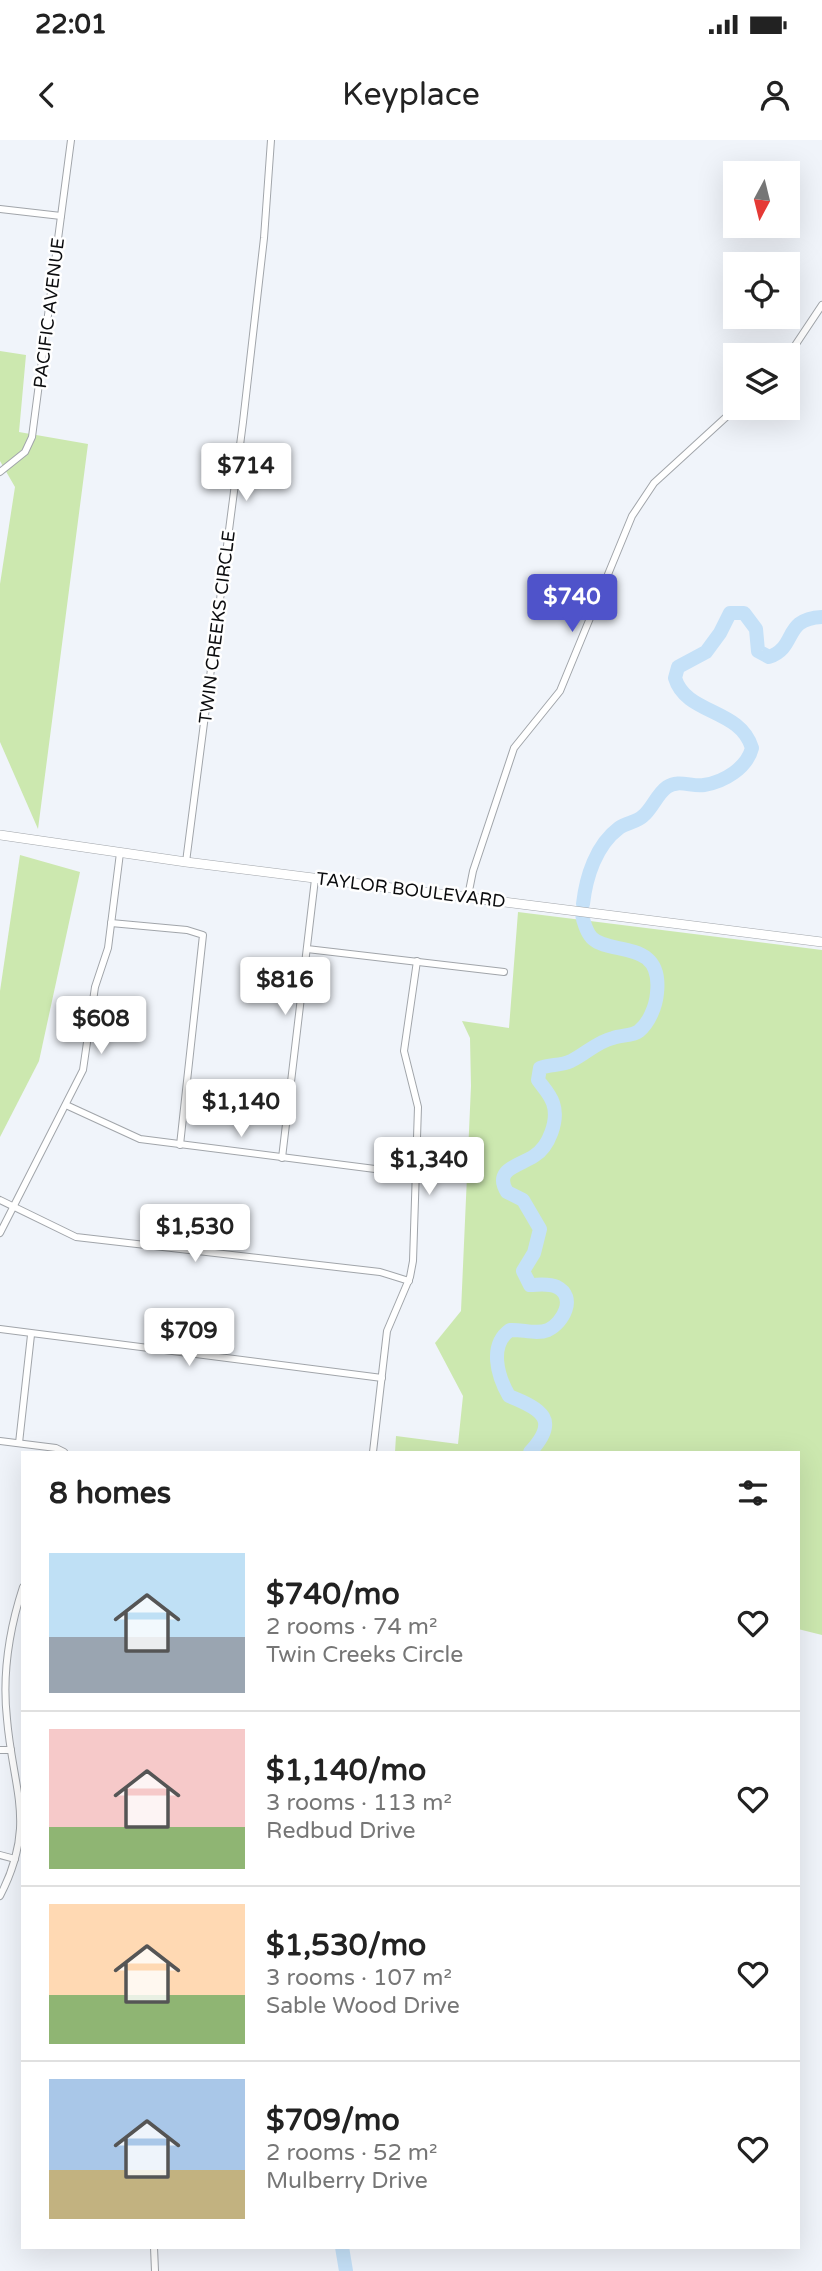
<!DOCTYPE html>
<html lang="en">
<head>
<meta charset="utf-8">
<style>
  body { margin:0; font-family:"Varela Round",sans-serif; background:#f2f2f2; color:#222; height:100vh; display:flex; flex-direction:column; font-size:26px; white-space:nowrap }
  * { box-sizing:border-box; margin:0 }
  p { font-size:23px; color:#767676 }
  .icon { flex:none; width:38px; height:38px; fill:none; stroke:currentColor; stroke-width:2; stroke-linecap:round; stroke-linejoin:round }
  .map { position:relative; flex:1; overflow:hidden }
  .sheet { position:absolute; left:21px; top:1311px; width:779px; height:798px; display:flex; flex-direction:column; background:#fff; border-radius:0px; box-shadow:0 7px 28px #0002 }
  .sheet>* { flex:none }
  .needle { width:46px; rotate:187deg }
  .fabs { position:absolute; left:723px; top:21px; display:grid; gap:14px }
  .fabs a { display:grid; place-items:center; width:77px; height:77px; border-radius:0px; background:#fff; box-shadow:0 7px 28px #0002; font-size:35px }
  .price { position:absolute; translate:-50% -60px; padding:0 16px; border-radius:7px; background:#fff; color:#222; font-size:23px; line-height:46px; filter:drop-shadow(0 2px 4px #0008) }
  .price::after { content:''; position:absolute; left:50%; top:42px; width:21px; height:16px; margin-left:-10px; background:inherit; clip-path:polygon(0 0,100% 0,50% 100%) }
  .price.on { background:#4f53ca; color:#fff }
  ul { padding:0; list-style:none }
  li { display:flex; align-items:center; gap:21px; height:175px; padding:0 28px }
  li+li { border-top:2px solid #e0e0e0 }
  li span { display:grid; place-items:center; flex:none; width:196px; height:140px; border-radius:0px; color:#555 }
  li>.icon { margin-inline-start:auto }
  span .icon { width:84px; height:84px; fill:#fffc; stroke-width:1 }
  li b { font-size:30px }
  h2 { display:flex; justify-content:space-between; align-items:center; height:84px; padding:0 28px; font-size:30px }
  .status { display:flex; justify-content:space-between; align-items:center; height:49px; padding:0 35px; background:#fff; direction:ltr }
  .status svg { height:19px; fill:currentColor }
  header { display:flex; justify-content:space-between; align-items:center; height:91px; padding:0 28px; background:#fff; font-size:32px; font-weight:600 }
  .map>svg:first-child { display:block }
</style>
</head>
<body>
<div class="status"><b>22:01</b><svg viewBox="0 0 49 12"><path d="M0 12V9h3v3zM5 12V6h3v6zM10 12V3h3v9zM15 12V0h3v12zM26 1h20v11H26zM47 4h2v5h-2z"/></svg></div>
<header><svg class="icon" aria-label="back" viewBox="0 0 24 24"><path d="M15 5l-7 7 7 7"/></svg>Keyplace<svg class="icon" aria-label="person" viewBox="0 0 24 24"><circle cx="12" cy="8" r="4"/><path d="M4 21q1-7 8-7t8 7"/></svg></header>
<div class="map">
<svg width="822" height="2131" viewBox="0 0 822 2131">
  <rect width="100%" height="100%" fill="#f0f4fa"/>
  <g fill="#cce8af">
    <path d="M0,211L26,215L19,292L88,304L38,689L0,602V444L15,347L0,321Z"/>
    <path d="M20,715L80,732L39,921L0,997V851Z"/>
    <path d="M518,772L822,810V1495L798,1489V1312H395L396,1296L458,1304L463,1256L435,1203L461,1171L471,946L470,898L462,881L509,888Z"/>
  </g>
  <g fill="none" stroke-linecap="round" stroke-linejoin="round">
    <g stroke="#c5e1f8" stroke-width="14">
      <path d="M583,764C586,737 596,705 619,688C626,683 637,682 643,676C652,669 657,654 667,647C678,639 692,647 704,645C724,642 747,628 752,608C740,568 686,575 675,538L678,527L706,512L720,493L730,473H744L756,489L758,511L769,517C798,507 782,479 822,477"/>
      <path d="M530,1312C560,1280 542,1269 509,1256C497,1235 489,1205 510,1190C522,1189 536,1195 548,1190C563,1183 577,1157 557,1147C548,1143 539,1145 530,1145L523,1131L534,1113L540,1089L523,1060L507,1052C493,1029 519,1026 534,1016C549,1007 559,980 553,963C550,954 543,947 538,940L540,928C550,924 561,926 571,921C586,914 596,902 613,898C621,895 633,896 639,891C649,883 656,866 657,853C663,798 610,816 592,798C587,793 583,781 582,774"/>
      <path d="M342,2107L346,2131"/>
    </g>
    <defs>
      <g id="street">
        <path d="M0,69L61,76"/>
        <path d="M788,216L822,165"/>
        <path d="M0,332L25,312L32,297L71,0"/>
        <path d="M186,722L243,282L264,98L271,0"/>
        <path d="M468,756L473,731L514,608L560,551L632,376L654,343L736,268"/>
        <path d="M111,783L187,790L203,795L180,1005"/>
        <path d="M307,809L504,832"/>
        <path d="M66,965L140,999L375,1029L416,1030"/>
        <path d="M282,1018L315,739"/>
        <path d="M0,1060L76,1097L380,1132L409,1141"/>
        <path d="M0,1093L83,930L95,847L108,808L120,713"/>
        <path d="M0,1189L382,1238"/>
        <path d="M0,1301L56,1308L64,1312"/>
        <path d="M19,1303L31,1195"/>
        <path d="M373,1312L387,1191L410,1137L413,1121L418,967L404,911L417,821"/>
        <path d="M0,1610H11"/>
        <path d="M0,1715L15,1719"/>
        <path d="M0,1756C37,1684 13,1651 7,1579C2,1534 9,1490 23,1447"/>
        <path d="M154,2107L155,2131"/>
      </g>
      <path id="secondary" d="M0,695L186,722L822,802"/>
    </defs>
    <use href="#street" stroke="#a1a5aa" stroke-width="8"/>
    <use href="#secondary" stroke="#a1a5aa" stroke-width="10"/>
    <use href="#street" stroke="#fff" stroke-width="6"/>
    <use href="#secondary" stroke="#fff" stroke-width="9"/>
  </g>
  <g text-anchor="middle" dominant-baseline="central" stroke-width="5" stroke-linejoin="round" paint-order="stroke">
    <g font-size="18" fill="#0b0c0e" stroke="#fff">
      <text transform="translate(49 173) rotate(-83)">PACIFIC AVENUE</text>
      <text transform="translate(217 487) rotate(-83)">TWIN CREEKS CIRCLE</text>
      <text transform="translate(411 750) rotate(7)">TAYLOR BOULEVARD</text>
    </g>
  </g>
</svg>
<div class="fabs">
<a><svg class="needle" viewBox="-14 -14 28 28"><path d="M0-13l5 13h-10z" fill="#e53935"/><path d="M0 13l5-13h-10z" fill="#767676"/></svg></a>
<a><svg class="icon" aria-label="locate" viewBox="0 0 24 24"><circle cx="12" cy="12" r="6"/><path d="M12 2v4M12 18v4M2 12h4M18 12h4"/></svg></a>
<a><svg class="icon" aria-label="layers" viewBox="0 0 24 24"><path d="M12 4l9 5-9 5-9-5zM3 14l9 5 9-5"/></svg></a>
</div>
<b class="price" style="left:246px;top:363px">$714</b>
<b class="price on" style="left:572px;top:494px">$740</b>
<b class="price" style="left:285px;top:877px">$816</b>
<b class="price" style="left:101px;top:916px">$608</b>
<b class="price" style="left:241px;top:999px">$1,140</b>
<b class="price" style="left:429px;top:1057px">$1,340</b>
<b class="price" style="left:195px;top:1124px">$1,530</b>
<b class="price" style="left:189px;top:1228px">$709</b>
<section class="sheet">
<h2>8 homes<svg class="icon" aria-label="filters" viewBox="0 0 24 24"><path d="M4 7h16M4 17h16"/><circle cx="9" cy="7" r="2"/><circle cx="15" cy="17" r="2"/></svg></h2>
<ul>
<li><span style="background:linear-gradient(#bfe0f5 60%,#9aa5b1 0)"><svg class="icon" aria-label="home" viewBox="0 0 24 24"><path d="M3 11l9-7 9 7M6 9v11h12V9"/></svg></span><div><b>$740/mo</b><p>2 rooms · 74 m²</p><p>Twin Creeks Circle</p></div><svg class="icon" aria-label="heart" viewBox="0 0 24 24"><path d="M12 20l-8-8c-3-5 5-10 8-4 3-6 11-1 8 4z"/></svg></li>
<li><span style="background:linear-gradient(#f6c9c9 70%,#8fb573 0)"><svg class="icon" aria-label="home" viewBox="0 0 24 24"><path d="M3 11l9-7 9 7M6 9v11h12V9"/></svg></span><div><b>$1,140/mo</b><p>3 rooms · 113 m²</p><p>Redbud Drive</p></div><svg class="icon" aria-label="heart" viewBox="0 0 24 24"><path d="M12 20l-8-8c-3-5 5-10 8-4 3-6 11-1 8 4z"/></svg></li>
<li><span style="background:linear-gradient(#ffd9b3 65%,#8fb573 0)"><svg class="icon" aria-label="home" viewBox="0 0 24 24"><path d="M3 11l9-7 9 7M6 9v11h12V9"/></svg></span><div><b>$1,530/mo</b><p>3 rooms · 107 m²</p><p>Sable Wood Drive</p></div><svg class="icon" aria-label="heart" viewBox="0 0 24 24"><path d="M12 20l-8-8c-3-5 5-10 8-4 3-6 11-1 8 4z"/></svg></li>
<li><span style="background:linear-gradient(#a9c7e8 65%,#c2b280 0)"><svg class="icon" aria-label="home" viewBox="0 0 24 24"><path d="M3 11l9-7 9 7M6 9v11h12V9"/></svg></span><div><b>$709/mo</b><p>2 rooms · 52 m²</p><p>Mulberry Drive</p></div><svg class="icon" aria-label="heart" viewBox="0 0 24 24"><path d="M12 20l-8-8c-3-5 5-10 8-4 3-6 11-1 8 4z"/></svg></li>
</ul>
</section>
</div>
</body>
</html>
